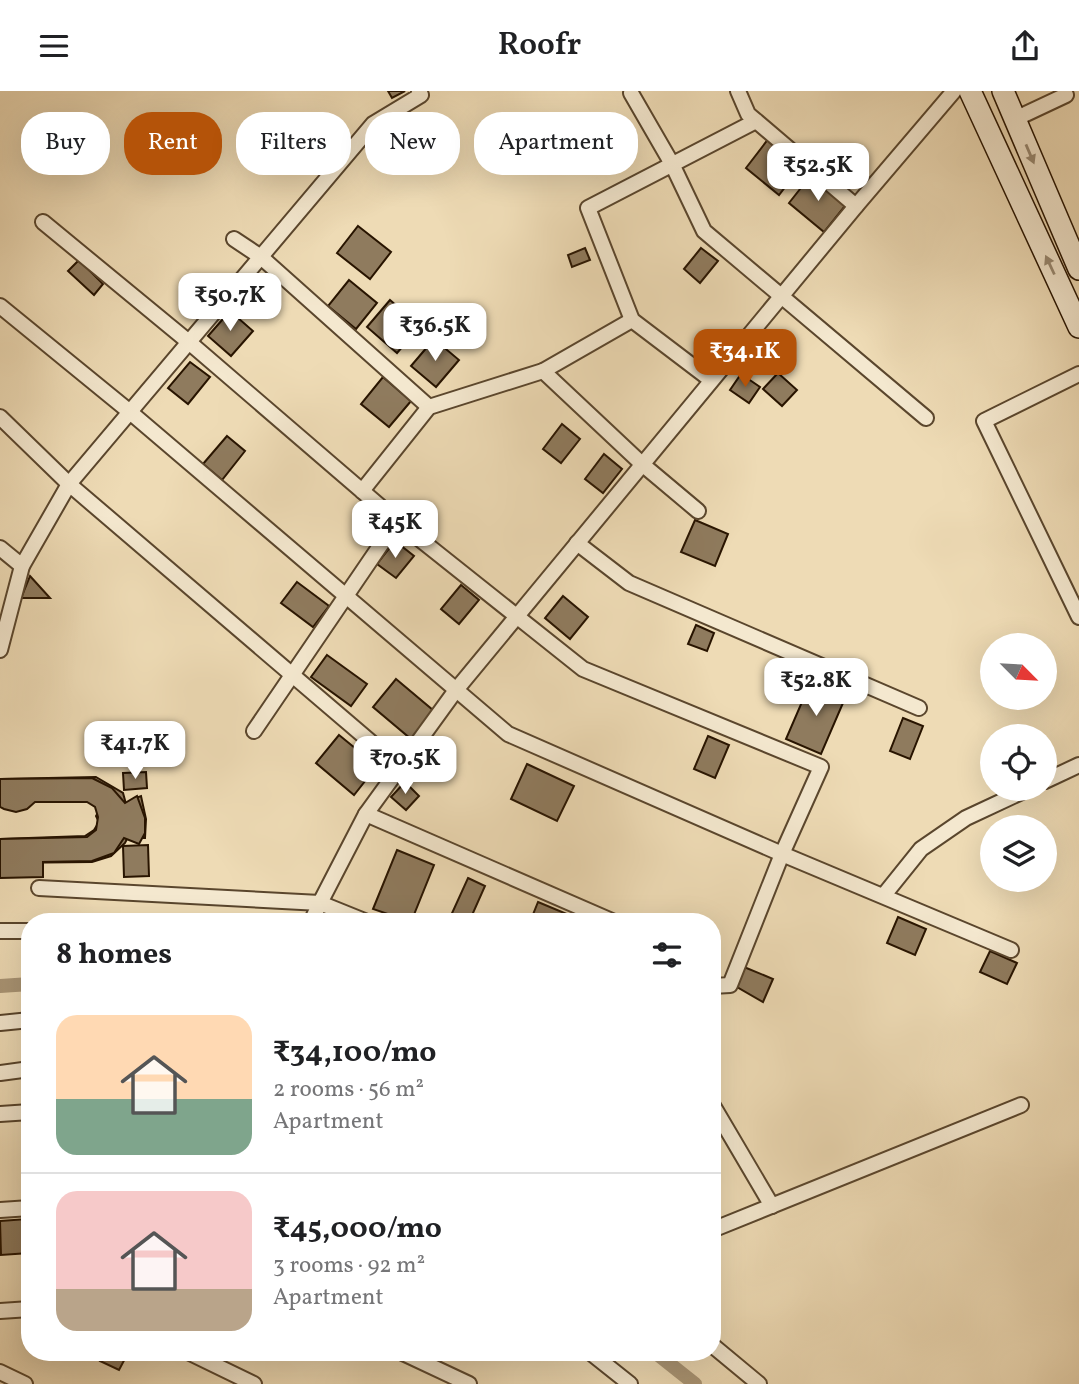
<!DOCTYPE html>
<html lang="en">
<head>
<meta charset="utf-8">
<style>
  body { margin:0; font-family:Vollkorn,serif; background:#f6f6f6; color:#202124; height:100vh; display:flex; flex-direction:column; font-size:26px; white-space:nowrap }
  * { box-sizing:border-box; margin:0 }
  p { font-size:23px; color:#757577 }
  .icon { flex:none; width:38px; height:38px; fill:none; stroke:currentColor; stroke-width:2; stroke-linecap:round; stroke-linejoin:round }
  .map { position:relative; flex:1; overflow:hidden }
  .details { position:absolute; left:21px; top:822px; width:700px; height:448px; display:flex; flex-direction:column; background:#fff; border-radius:28px; box-shadow:0 7px 28px #0002 }
  .details>* { flex:none }
  .guide { position:absolute; left:21px; top:21px; width:700px; height:63px; display:flex; gap:14px }
  .needle { width:46px; rotate:114deg }
  .controls { position:absolute; left:980px; top:542px; display:grid; gap:14px }
  .controls a { display:grid; place-items:center; width:77px; height:77px; border-radius:50%; background:#fff; box-shadow:0 7px 28px #0002; font-size:35px }
  .price { position:absolute; translate:-50% -60px; padding:0 16px; border-radius:14px; background:#fff; color:#222; font-size:23px; line-height:46px; filter:drop-shadow(0 2px 4px #0008) }
  .price::after { content:''; position:absolute; left:50%; top:42px; width:21px; height:16px; margin-left:-10px; background:inherit; clip-path:polygon(0 0,100% 0,50% 100%) }
  .price.on { background:#b45309; color:#fff }
  ul { padding:0; list-style:none }
  li { display:flex; align-items:center; gap:21px; height:175px; padding:0 35px }
  li+li { border-top:2px solid #e0e0e0 }
  li span { display:grid; place-items:center; flex:none; width:196px; height:140px; border-radius:21px; color:#555 }
  li>.icon { margin-inline-start:auto }
  span .icon { width:84px; height:84px; fill:#fffc; stroke-width:1 }
  li b { font-size:30px }
  h2 { display:flex; justify-content:space-between; align-items:center; height:84px; padding:0 35px; font-size:30px }
  .tag { padding:0 24px; border-radius:28px; background:#fff; box-shadow:0 7px 28px #0002; font-size:24px; line-height:63px }
  .tag.on { background:#b45309; color:#fff }
  header { display:flex; justify-content:space-between; align-items:center; height:91px; padding:0 35px; background:#fff; font-size:32px; font-weight:600 }
  .map>svg:first-child { display:block }
</style>
</head>
<body>
<header><svg class="icon" aria-label="menu" viewBox="0 0 24 24"><path d="M4 6h16M4 12h16M4 18h16"/></svg>Roofr<svg class="icon" aria-label="share" viewBox="0 0 24 24"><path d="M12 15V3M7 8l5-5 5 5M5 13v7h14v-7"/></svg></header>
<div class="map">
<svg width="1079" height="1293" viewBox="0 0 1079 1293">
  <rect width="100%" height="100%" fill="#eedbb5"/>
  <filter id="stains"><feTurbulence type="fractalNoise" baseFrequency=".00286" numOctaves="4"/><feColorMatrix values="0 0 0 0 .2 0 0 0 0 .09 0 0 0 0 .02 0 0 0 .5 -.17"/></filter>
  <radialGradient id="worn" r=".72"><stop offset=".6" stop-color="#630" stop-opacity="0"/><stop offset="1" stop-color="#630" stop-opacity=".3"/></radialGradient>
  <g fill="none" stroke-linecap="round" stroke-linejoin="round">
    <g stroke="#ab9777" stroke-width="14">
      <path d="M0,895L30,893"/>
      <path d="M656,1262L695,1293"/>
    </g>
  </g>
  <g fill="#8f7b5e" stroke="#281400" stroke-width="2">
    <path d="M388,0H405L392,7Z"/>
    <path d="M769,47L802,74L779,104L746,77Z"/>
    <path d="M812,83L848,111L824,141L789,112Z"/>
    <path d="M358,135L391,161L370,188L337,162Z"/>
    <path d="M585,157L590,169L572,176L568,164Z"/>
    <path d="M701,157L718,170L700,192L684,178Z"/>
    <path d="M79,169L103,193L94,204L68,180Z"/>
    <path d="M349,189L377,212L356,238L328,215Z"/>
    <path d="M390,209L420,235L397,262L367,236Z"/>
    <path d="M230,220L253,240L231,265L208,245Z"/>
    <path d="M434,248L459,269L436,296L411,275Z"/>
    <path d="M190,271L210,286L188,313L168,297Z"/>
    <path d="M778,282L797,299L782,315L763,298Z"/>
    <path d="M741,283L760,296L749,312L730,299Z"/>
    <path d="M383,286L411,310L389,336L361,313Z"/>
    <path d="M562,333L580,348L561,372L543,358Z"/>
    <path d="M227,345L245,360L222,389L203,373Z"/>
    <path d="M604,363L622,378L603,402L585,388Z"/>
    <path d="M695,429L728,443L715,475L681,461Z"/>
    <path d="M395,450L414,465L396,487L377,473Z"/>
    <path d="M30,485L50,507H21Z"/>
    <path d="M297,491L329,515L313,536L281,512Z"/>
    <path d="M461,494L479,509L459,533L441,518Z"/>
    <path d="M563,505L588,526L570,548L545,527Z"/>
    <path d="M696,534L714,542L707,560L688,553Z"/>
    <path d="M327,564L367,593L351,615L311,586Z"/>
    <path d="M396,588L434,620L411,648L373,616Z"/>
    <path d="M811,590L846,605L821,663L786,648Z"/>
    <path d="M903,627L923,635L910,668L890,660Z"/>
    <path d="M339,644L377,675L354,704L316,672Z"/>
    <path d="M708,645L729,654L715,687L694,678Z"/>
    <path d="M527,673L574,695L557,730L511,708Z"/>
    <path d="M146,681L147,697L124,699L123,682Z"/>
    <path d="M96,686L123,702L129,724L137,723L133,708L141,705L146,728L145,747H133L136,733L130,734L131,740L125,752L111,765L92,771L0,772V748L85,745L94,739L99,731L96,725L99,720L93,712L84,708L37,707L22,717L11,718L0,713V688Z"/>
    <path d="M92,687L112,697L125,712L137,705L145,727V742L139,753L124,747L114,762L92,770L43,771V786L0,787V748L87,746L96,739L98,726L95,716L87,711H35L27,718L16,721L4,718L0,716V688Z"/>
    <path d="M405,691L419,705L406,719L391,706Z"/>
    <path d="M148,754L149,785L124,786L123,755Z"/>
    <path d="M397,759L434,774L411,831L373,818Z"/>
    <path d="M468,787L485,795L469,831H448Z"/>
    <path d="M538,811L574,826L572,831H530Z"/>
    <path d="M898,826L926,838L915,864L887,852Z"/>
    <path d="M990,860L1017,872L1007,893L980,881Z"/>
    <path d="M744,876L773,888L763,911L737,896Z"/>
    <path d="M27,1128L29,1162L1,1164L0,1130Z"/>
    <path d="M104,1262H128L119,1279L100,1270Z"/>
  </g>
  <g fill="none" stroke-linecap="round" stroke-linejoin="round">
    <defs>
      <g id="street">
        <path d="M738,0L748,23L856,115"/>
        <path d="M631,2L672,73L704,140L926,327"/>
        <path d="M1015,28L1066,4"/>
        <path d="M43,131L190,252L397,430L583,578L821,676L782,763L730,894L712,895"/>
        <path d="M234,148L261,166L429,316"/>
        <path d="M0,215L130,321L508,643L782,763L1011,859"/>
        <path d="M543,280L642,373L698,420"/>
        <path d="M1079,283L984,330L1079,526"/>
        <path d="M711,289L632,229L588,117L756,30"/>
        <path d="M0,326L69,393L400,676"/>
        <path d="M362,400L429,316L543,280L632,229"/>
        <path d="M577,452L629,492L919,617"/>
        <path d="M0,457L22,475"/>
        <path d="M0,559L22,475L69,393L373,33L421,4L419,0"/>
        <path d="M254,640L397,430"/>
        <path d="M1045,690L1079,674"/>
        <path d="M366,723L614,831"/>
        <path d="M39,797L320,812L366,723L456,599L856,115L954,0"/>
        <path d="M884,804L921,758L966,727L1028,698"/>
        <path d="M311,831L320,812L367,831"/>
        <path d="M0,840H30"/>
        <path d="M0,932L30,929"/>
        <path d="M0,982L30,978"/>
        <path d="M712,1013L772,1115"/>
        <path d="M0,1023L30,1021"/>
        <path d="M0,1119L30,1117"/>
        <path d="M712,1139L1021,1014"/>
        <path d="M0,1220L30,1218"/>
        <path d="M712,1254L759,1293"/>
        <path d="M190,1262L254,1293"/>
        <path d="M403,1262L469,1293"/>
        <path d="M591,1262L630,1293"/>
        <path d="M0,1281L25,1293"/>
      </g>
      <g id="secondary">
        <path d="M970,0L1079,236"/>
        <path d="M1003,0L1079,178"/>
      </g>
    </defs>
    <use href="#street" stroke="#5a462d" stroke-width="18"/>
    <use href="#secondary" stroke="#281400" stroke-width="24"/>
    <use href="#street" stroke="#f4e8cf" stroke-width="14"/>
    <use href="#secondary" stroke="#f4e8cf" stroke-width="21"/>
  </g>
  <defs><path id="oneway-solid" d="M-6-.8H1V-3.2L6.5 0L1 3.2V.8H-6Z" transform="scale(1.75)"/></defs>
  <g fill="#988972">
    <use href="#oneway-solid" transform="translate(1030 63) rotate(67)"/>
    <use href="#oneway-solid" transform="translate(1050 174) rotate(-115)"/>
  </g>
  <rect width="100%" height="100%" filter="url(#stains)"/>
  <rect width="100%" height="100%" fill="url(#worn)"/>
</svg>
<div class="controls">
<a><svg class="needle" viewBox="-14 -14 28 28"><path d="M0-13l5 13h-10z" fill="#e53935"/><path d="M0 13l5-13h-10z" fill="#757577"/></svg></a>
<a><svg class="icon" aria-label="locate" viewBox="0 0 24 24"><circle cx="12" cy="12" r="6"/><path d="M12 2v4M12 18v4M2 12h4M18 12h4"/></svg></a>
<a><svg class="icon" aria-label="layers" viewBox="0 0 24 24"><path d="M12 4l9 5-9 5-9-5zM3 14l9 5 9-5"/></svg></a>
</div>
<b class="price" style="left:818px;top:112px">₹52.5K</b>
<b class="price" style="left:230px;top:242px">₹50.7K</b>
<b class="price" style="left:435px;top:272px">₹36.5K</b>
<b class="price on" style="left:745px;top:298px">₹34.1K</b>
<b class="price" style="left:395px;top:469px">₹45K</b>
<b class="price" style="left:816px;top:627px">₹52.8K</b>
<b class="price" style="left:135px;top:690px">₹41.7K</b>
<b class="price" style="left:405px;top:705px">₹70.5K</b>
<div class="guide">
<a class="tag">Buy</a>
<a class="tag on">Rent</a>
<a class="tag">Filters</a>
<a class="tag">New</a>
<a class="tag">Apartment</a>
</div>
<section class="details">
<h2>8 homes<svg class="icon" aria-label="filters" viewBox="0 0 24 24"><path d="M4 7h16M4 17h16"/><circle cx="9" cy="7" r="2"/><circle cx="15" cy="17" r="2"/></svg></h2>
<ul>
<li><span style="background:linear-gradient(#ffd9b3 60%,#7fa58c 0)"><svg class="icon" aria-label="home" viewBox="0 0 24 24"><path d="M3 11l9-7 9 7M6 9v11h12V9"/></svg></span><div><b>₹34,100/mo</b><p>2 rooms · 56 m²</p><p>Apartment</p></div></li>
<li><span style="background:linear-gradient(#f6c9c9 70%,#b9a48a 0)"><svg class="icon" aria-label="home" viewBox="0 0 24 24"><path d="M3 11l9-7 9 7M6 9v11h12V9"/></svg></span><div><b>₹45,000/mo</b><p>3 rooms · 92 m²</p><p>Apartment</p></div></li>
</ul>
</section>
</div>
</body>
</html>
